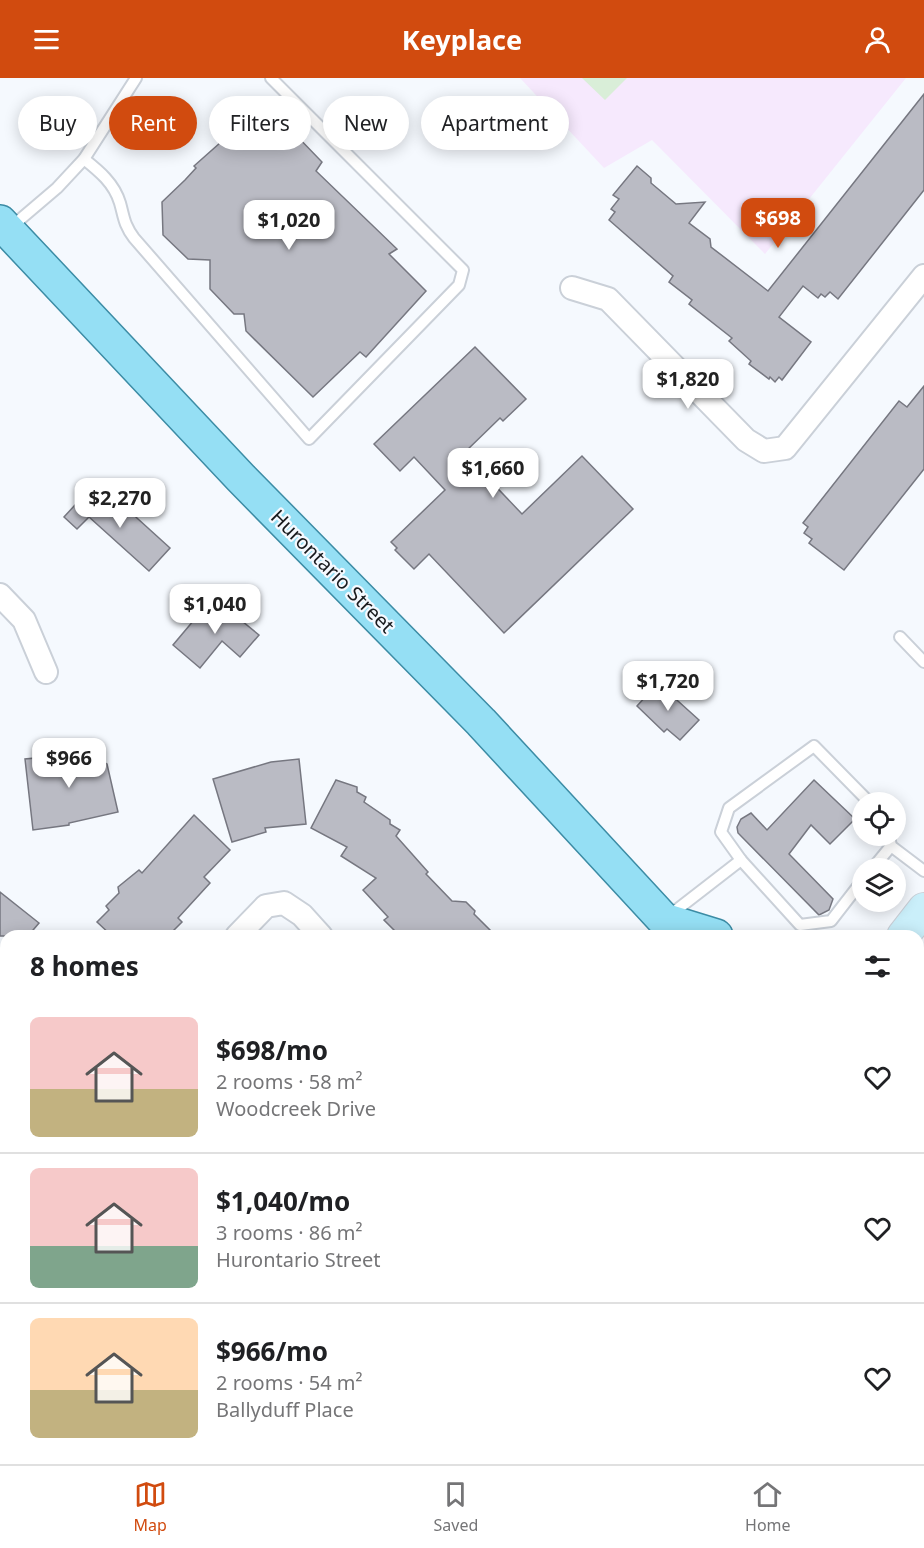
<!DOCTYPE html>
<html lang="en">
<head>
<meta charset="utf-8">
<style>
  body { margin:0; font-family:"Noto Sans",sans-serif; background:#f6f6f6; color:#202124; height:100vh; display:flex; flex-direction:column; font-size:22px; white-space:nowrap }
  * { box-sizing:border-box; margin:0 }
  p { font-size:20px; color:#757577 }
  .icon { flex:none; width:33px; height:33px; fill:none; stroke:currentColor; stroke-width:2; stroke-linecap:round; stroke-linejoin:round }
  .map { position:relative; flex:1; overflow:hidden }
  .sheet { position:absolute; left:0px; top:852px; width:924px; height:534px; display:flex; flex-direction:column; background:#fff; border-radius:18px 18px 0 0; box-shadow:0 3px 15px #0003 }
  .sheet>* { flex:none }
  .hud { position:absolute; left:18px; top:18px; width:600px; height:54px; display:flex; gap:12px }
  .tools { position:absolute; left:852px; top:714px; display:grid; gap:12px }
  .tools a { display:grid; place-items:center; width:54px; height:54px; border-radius:50%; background:#fff; box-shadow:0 3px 15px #0003; font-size:30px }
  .price { position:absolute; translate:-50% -51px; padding:0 14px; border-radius:12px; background:#fff; color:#222; font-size:20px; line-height:39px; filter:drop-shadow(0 2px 3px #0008) }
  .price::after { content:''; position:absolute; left:50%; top:36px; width:18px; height:14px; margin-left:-9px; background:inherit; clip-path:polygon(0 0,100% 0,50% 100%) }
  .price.on { background:#d14b0f; color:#fff }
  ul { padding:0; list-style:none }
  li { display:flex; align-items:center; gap:18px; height:150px; padding:0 30px }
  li+li { border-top:2px solid #e0e0e0 }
  li span { display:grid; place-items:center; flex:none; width:168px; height:120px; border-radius:9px; color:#555 }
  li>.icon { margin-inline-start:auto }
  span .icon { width:72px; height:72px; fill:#fffc; stroke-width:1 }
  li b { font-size:26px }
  h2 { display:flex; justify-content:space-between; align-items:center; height:72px; padding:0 30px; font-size:26px }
  .tag { padding:0 21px; border-radius:27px; background:#fff; box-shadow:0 3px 15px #0003; font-size:21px; line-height:54px }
  .tag.on { background:#d14b0f; color:#fff }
  header { display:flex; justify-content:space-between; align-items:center; height:78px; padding:0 30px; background:#d14b0f; color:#fff; font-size:27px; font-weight:700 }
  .tabs { display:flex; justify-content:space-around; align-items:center; height:84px; border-top:2px solid #e0e0e0; background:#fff; font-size:16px; color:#757577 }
  .tabs a { display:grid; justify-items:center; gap:3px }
  .tabs .on { color:#d14b0f }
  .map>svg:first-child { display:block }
</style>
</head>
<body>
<header><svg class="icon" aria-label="menu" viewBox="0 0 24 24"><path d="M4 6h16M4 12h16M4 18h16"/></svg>Keyplace<svg class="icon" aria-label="person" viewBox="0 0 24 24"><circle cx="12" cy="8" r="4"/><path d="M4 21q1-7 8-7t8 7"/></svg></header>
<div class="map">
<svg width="924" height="1386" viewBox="0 0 924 1386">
  <rect width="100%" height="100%" fill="#f5f9fe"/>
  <path fill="#f6e9fd" d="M520,0H906L765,176L652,62L604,90Z"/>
  <g fill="#d9eed8">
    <path d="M582,0H627L605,22Z"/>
    <path d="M0,1170L6,1175V1240L0,1248Z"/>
  </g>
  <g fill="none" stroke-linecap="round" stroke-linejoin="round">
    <path stroke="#a6ddee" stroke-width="7" d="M582,1386L587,1380"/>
  </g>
  <g fill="#babbc4" stroke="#767780" stroke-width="1.5">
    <path d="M924,16V112L838,221L830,214L825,219L821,216L818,220L803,208L779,239L811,264L782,302L779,299L775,304L770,299L769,301L749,286L751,283L729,263L732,260L689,226L692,222L669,204L673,198L609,142L615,134L611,131L619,121L613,117L637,88L651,100V105L676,126L705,124L689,145L710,161L711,169L768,213Z"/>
    <path d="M265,25L322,84L316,93L397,171L389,176L426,213L366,279L360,274L313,319L246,253L244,236H234L210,211V182L188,181L163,157L162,124L185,102L196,90L194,88Z"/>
    <path d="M475,269L526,321L503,343L500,340L464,375L522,436L582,378L633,431L504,555L429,476L414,491L395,472L397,470L391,464L445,412L414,379L400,393L374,366Z"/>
    <path d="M924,308V391L844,492L809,465L812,461L804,455L808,449L803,445L899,323L907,329Z"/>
    <path d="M86,415L96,424L101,418L116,431L119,429L124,434L127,431L170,470L149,493L89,439L77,451L64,439Z"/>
    <path d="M210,523L223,533L226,530L259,557L240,579L222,563L200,590L173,567Z"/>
    <path d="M658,605L699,642L680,662L667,651L664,654L637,628Z"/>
    <path d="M90,668L92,678L107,686L118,734L69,745V747L33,752L25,681L67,677L66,673Z"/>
    <path d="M299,681L306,746L265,750L266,754L232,764L213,701L271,684Z"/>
    <path d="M336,702L357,709V714L366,719L364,724L390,742V746L400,752L396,758L428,794L426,796L452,823L466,824L475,833L474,836L496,858H400L384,842L388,839L363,812L376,800L341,778L347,769L311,750Z"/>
    <path d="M814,702L855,741L830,766L811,747L789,776L833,821L829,832L819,837L738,755L737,749L741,741L751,735L767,752Z"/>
    <path d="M194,737L230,772L204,799L210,805L178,840L182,844L168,858H112L97,844L109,832L106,828L119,815L118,809L139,792L142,795Z"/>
    <path d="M0,814L39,845L28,858H0Z"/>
  </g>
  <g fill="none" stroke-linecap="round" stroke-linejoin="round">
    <defs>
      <g id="lane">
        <path d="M84,81C99,93 114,105 120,125C124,139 124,147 134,160L309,361L459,207L463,192L271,0"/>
        <path d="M10,150L57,110L84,81L136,0"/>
        <path d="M900,559L924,584"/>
        <path d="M889,758L891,768L924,793"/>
        <path d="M873,790L891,768"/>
        <path d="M862,803L831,843L800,847L741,782L721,754L729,730L814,668L869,724"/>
        <path d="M670,837L741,782"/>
        <path d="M918,1270L924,1275"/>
        <path d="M918,1358L924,1351"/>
        <path d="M794,1380L800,1386"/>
        <path d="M829,1380L835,1386"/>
        <path d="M904,1386L905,1380"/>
      </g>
      <g id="street">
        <path d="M572,210L608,221L746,362L764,373L785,370L924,198"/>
        <path d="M0,517L24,542L46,594"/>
        <path d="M237,858L266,828L284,825L302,837L321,858"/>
        <path d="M0,971L6,976"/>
        <path d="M177,1386L182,1380"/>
      </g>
      <g id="secondary">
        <path d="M903,858L924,831"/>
        <path d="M918,928L924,920"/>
        <path d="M507,1386L512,1380"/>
      </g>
      <g id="primary">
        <path d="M0,144L241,400L481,644L664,842L716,858"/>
        <path d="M918,1064L924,1070"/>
        <path d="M918,1145L924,1151"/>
      </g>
    </defs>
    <use href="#lane" stroke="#cad0d8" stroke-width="14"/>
    <use href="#street" stroke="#cad0d8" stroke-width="26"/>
    <use href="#secondary" stroke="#cad0d8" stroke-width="34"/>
    <use href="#primary" stroke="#3c8ca5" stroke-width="36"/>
    <use href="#lane" stroke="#fff" stroke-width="10"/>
    <use href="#street" stroke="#fff" stroke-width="22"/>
    <use href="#secondary" stroke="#caeffa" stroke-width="32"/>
    <use href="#primary" stroke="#95dff4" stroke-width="33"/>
  </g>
  <g text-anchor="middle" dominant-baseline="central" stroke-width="4.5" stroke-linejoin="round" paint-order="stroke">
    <g font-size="20" fill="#191b1e" stroke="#f5f9fe">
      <text transform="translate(333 493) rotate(45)">Hurontario Street</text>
    </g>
  </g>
</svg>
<div class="tools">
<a><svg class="icon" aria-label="locate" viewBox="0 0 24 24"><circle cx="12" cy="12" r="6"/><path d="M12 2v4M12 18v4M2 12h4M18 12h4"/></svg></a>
<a><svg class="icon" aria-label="layers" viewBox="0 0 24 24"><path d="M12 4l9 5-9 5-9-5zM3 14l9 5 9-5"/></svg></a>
</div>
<b class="price on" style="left:778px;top:171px">$698</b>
<b class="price" style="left:289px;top:173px">$1,020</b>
<b class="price" style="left:688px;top:332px">$1,820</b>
<b class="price" style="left:493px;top:421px">$1,660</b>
<b class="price" style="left:120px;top:451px">$2,270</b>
<b class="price" style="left:215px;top:557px">$1,040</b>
<b class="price" style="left:668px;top:634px">$1,720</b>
<b class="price" style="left:69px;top:711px">$966</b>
<div class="hud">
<a class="tag">Buy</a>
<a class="tag on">Rent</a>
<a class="tag">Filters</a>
<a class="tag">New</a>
<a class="tag">Apartment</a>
</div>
<section class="sheet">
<h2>8 homes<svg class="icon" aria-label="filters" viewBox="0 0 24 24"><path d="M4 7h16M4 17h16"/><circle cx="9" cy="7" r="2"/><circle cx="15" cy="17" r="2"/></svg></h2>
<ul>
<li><span style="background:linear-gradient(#f6c9c9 60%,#c2b280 0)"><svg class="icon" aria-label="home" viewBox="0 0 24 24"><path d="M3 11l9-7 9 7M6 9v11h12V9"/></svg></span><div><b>$698/mo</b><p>2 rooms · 58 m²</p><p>Woodcreek Drive</p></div><svg class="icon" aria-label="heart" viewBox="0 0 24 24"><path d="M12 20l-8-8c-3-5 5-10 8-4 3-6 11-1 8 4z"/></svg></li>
<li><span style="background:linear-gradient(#f6c9c9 65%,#7fa58c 0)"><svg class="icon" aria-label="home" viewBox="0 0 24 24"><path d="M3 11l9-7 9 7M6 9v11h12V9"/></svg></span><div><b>$1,040/mo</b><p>3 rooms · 86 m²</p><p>Hurontario Street</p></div><svg class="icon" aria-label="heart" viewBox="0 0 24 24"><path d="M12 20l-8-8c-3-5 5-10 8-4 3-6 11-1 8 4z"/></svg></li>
<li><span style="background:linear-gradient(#ffd9b3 60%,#c2b280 0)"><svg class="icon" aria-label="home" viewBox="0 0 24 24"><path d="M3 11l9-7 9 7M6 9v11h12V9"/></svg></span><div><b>$966/mo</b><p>2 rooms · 54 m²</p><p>Ballyduff Place</p></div><svg class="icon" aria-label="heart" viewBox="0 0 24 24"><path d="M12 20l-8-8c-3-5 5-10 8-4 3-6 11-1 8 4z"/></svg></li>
</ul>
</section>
</div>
<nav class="tabs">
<a class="on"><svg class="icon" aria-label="map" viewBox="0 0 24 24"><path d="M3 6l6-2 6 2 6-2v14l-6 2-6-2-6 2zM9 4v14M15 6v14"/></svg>Map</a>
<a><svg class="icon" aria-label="saved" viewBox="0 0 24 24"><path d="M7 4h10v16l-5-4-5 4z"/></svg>Saved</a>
<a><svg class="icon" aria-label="home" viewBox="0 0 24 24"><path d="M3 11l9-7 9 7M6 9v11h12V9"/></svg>Home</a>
</nav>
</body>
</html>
